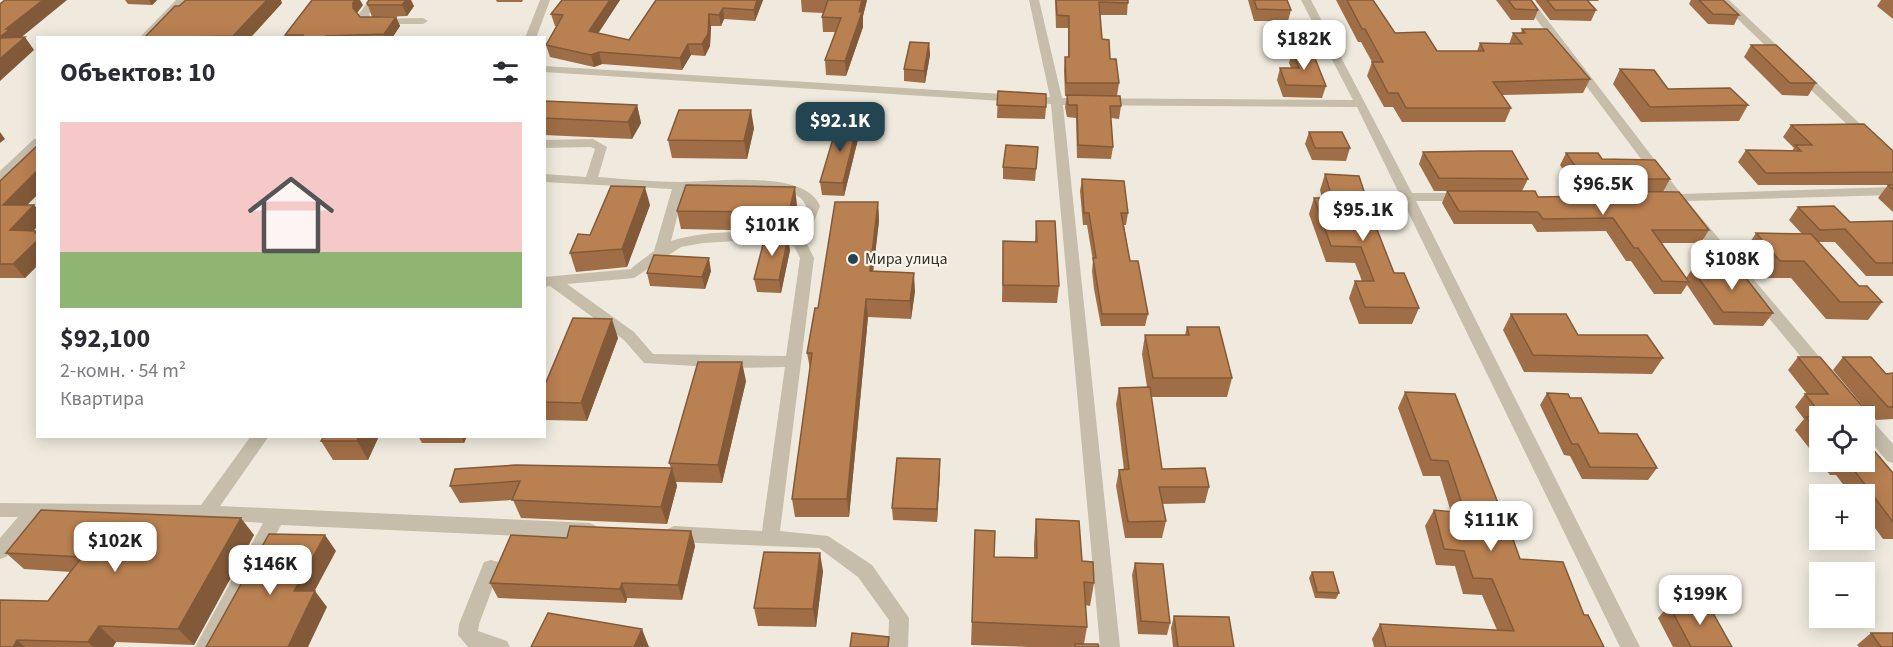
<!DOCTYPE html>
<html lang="ru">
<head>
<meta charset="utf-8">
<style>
  body { margin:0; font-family:"Source Sans 3",sans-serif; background:#f2f2f3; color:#2b2b33; height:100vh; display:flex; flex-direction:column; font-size:22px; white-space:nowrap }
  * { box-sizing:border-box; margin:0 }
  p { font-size:20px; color:#7c7c81 }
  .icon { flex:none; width:33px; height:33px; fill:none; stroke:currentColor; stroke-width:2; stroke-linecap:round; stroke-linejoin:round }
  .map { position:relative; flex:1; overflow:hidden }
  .panel { position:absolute; left:36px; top:36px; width:510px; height:402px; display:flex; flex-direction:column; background:#fff; border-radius:0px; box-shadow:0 3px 15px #0003 }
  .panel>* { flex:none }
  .buttons { position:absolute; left:1809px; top:406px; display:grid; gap:12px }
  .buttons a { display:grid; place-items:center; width:66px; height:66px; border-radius:0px; background:#fff; box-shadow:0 3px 15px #0003; font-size:30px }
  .price { position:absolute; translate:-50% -51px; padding:0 14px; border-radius:12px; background:#fff; color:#222; font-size:20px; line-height:39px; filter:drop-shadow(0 2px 3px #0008) }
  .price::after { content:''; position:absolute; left:50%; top:36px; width:18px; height:14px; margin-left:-9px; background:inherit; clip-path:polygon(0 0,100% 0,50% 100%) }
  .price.selected { background:#234451; color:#fff }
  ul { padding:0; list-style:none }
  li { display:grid; align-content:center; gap:12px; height:318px; padding:0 24px }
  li+li { border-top:2px solid #e1e1e2 }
  li span { display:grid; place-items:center; height:186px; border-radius:0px; color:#555 }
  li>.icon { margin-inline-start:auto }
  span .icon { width:108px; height:108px; fill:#fffc; stroke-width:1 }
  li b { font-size:26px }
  h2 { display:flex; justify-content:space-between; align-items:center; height:72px; padding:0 24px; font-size:26px }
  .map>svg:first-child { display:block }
</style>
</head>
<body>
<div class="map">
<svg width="1893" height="647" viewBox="0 0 1893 647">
  <rect width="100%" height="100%" fill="#efeadd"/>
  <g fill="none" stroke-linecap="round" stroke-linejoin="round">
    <g fill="#c6bdaa" fill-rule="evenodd">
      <path d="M176,0H187L151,38H139Z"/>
      <path d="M369,0H379L369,14L371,19L423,18L428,21L423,24H364L359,18V14Z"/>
      <path d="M540,0H550L536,38H525Z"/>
      <path d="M1029,0H1039L1062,98L1353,100L1301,0H1311L1412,193H1464L1471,197L1464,201H1416L1640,647H1620L1357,107L1063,105L1120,647H1100L1051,104L544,72V66L1050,97Z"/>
      <path d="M1522,0H1532L1681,194L1893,187V195L1687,201L1828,367L1830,371L1828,375H1816L1673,202L1666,201L1664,198L1668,195Z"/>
      <path d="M1718,0H1729L1893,155V166L1889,165Z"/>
      <path d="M38,138V149L5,181L0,182V171L34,139Z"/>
      <path d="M593,139L607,147L598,177C626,179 654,182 681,182C715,182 805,169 820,206L806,242L814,258L780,531L828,536L872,565L909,618L908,647H888L889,620L858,577L819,548L674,542L668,539L665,534L668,529L674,526L762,531L785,367L730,368L644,363L624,340L550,286L544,287V277L631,269L634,266L654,251L672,189L544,182V174L586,177L595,149L591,147L544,148V140ZM754,188C770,189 800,188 806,206L794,237C754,231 710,229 671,241L684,190ZM737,241L794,246L800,258L786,356L653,354L634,332L567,284L634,278L681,247L703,243Z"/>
      <path d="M1864,416L1870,418L1893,444V463L1887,461L1864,434V417H1860Z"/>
      <path d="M251,436H269L220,506L590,523L596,526L599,531L596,536L590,539L281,525L215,647H195L263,523L206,519L39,518L6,557L0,559V538L18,517H0V503L201,505Z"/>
      <path d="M491,560L498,562L500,568L479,624L478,631L507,641L510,647H468L458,635L459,624L484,562Z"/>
    </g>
  </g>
  <g fill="#9f6e46">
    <path d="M125,0H157L152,5L128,4Z"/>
    <path d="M369,0L414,6L407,16L377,17H396L400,26L392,38H286L285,35L363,5L357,13L360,17H372L367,3Z"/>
    <path d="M496,0H523L522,2H497Z"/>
    <path d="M562,0H620L598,33L629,40L656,0H763L755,21L724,19L721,26H711L710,46L705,56L691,55L682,70L602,64L594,67L550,57L546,45L557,26H555L551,14Z"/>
    <path d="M801,0H867L863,16V27L846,76L826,75L825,60L835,32H823L822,17L823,13L802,12Z"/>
    <path d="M1055,0H1128L1127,15H1100L1102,39L1119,83L1117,96L1121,106L1119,119L1111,118L1113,147L1111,159L1077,158L1076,118L1067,117L1065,107L1067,96H1065L1064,70L1065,57H1068V28H1056Z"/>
    <path d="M1248,0H1287L1291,10L1288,21H1254Z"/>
    <path d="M1336,0H1373L1395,33L1437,51H1477L1480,43L1509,44L1513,33H1521L1522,29L1590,79L1583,93L1502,95L1511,108L1505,122H1402L1393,107H1384L1367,76L1372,62L1361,42H1358Z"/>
    <path d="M1496,0H1531L1538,10L1534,20H1511Z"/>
    <path d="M1535,0H1599L1598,1H1588L1596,10L1591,21L1550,20Z"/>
    <path d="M1691,0H1723L1739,15L1734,25L1708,24L1689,4Z"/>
    <path d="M1881,0H1893V19L1877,6Z"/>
    <path d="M282,3L250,38H144Z"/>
    <path d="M929,43L930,55L925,83L904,81V69Z"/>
    <path d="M1751,45L1816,83L1808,96L1782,95L1744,57Z"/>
    <path d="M1292,51L1326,86L1322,98L1283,97L1277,80L1280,68H1291L1289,63Z"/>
    <path d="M1620,69L1668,89L1748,105L1739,121L1641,122L1613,84Z"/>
    <path d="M998,91L1046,107L1045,119L997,118Z"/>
    <path d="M544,101L637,105L641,123L632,139L544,135Z"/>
    <path d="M858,122L859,135L844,196L822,195L820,182Z"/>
    <path d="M1791,125L1893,151V212L1878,198L1888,185H1893H1758L1738,162L1746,150L1792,151L1794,148L1783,137Z"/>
    <path d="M754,128L747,159L672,158L668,140Z"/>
    <path d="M1309,132L1350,148L1346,161L1312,160L1305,144Z"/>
    <path d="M38,145V194L27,205H34L38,210V226L33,231H37L38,232V265L25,278H0V181Z"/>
    <path d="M1038,147L1035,181L1003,179V167Z"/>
    <path d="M1423,152L1528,179L1522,191L1538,197L1590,196L1592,191H1577L1560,165L1566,153L1602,159L1670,179L1663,192L1709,230L1701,243H1661L1686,278L1692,269L1773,313L1763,326L1714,325L1687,285L1681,294H1654L1631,261H1626L1606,231L1537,232L1532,224H1454L1442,203L1447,191H1434L1419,164Z"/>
    <path d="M1325,174L1374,222L1394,273L1419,308L1412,324H1359L1349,298L1355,281H1362L1355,263L1326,262L1309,214L1314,198H1322L1320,190Z"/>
    <path d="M1082,179L1128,213L1126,225H1124L1130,261L1148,314L1145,326H1101L1094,289L1092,271L1093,261L1087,225H1083L1080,191Z"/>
    <path d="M878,202L879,221L873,271L915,291L911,319L868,317L849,517H795L792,499L810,369L807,353L818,308Z"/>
    <path d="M650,205L627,267L576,272L570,253L590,235Z"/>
    <path d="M797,205L791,234L771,231L681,229L677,211Z"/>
    <path d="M1798,207L1850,222L1893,221V276H1866L1835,242H1818L1859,286L1882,302L1868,320L1826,319L1791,278H1767L1745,250L1756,233L1802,234L1789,220Z"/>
    <path d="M1036,221L1059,286L1057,303L1002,302L1003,241L1035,242Z"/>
    <path d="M786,238L790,250L781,293L757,292L754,279Z"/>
    <path d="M711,271L705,289L650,286L647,273Z"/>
    <path d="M1511,314L1578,335L1663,358L1652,374L1524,372L1503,330Z"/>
    <path d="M1187,327L1232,378L1227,397H1151L1162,469L1209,487L1205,503L1162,504L1166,521L1162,538H1125L1116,486L1119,470H1124L1116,404L1119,388L1147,387L1142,354L1145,335H1185Z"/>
    <path d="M618,338L587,421L546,420L544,417V387Z"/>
    <path d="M1798,357L1862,406H1863L1833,370L1843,357L1886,374L1893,373V419L1876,420L1869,412L1868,413L1870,415L1864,421V417H1820V462L1795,430L1804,419L1795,407L1805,394H1807L1788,370Z"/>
    <path d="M746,381L722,483L676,482L677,486L667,524L521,518L513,500L460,503L450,486L671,468L669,463Z"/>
    <path d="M1405,392L1520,559L1584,615L1604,647H1374L1372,639L1380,624L1497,630L1482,595L1463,594L1455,566L1436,565L1425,526L1434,510L1451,512L1440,476H1423L1398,408Z"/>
    <path d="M1547,393L1570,398L1599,433L1657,468L1648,480L1582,479L1570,456L1564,455L1540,405Z"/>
    <path d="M1864,424L1872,433L1865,440L1893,473V539H1883L1864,513V495H1851L1836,475H1830L1820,462H1864Z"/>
    <path d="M324,436H379L368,460H333L321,441Z"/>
    <path d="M418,436H467L464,443H422Z"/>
    <path d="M940,472L937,522L893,520L892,508Z"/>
    <path d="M1036,519L1082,561L1094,583L1090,606L1085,605L1087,627L1084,644L1099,647H1029L971,645L975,530L994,557L1034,558V543Z"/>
    <path d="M691,531L695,546L682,600L627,598L626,603L498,598L490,583L567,538Z"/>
    <path d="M254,535L194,645L116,642L113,647H0L48,601L71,572L24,569L6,553Z"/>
    <path d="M1135,563L1170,623L1167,635L1138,634L1132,575Z"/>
    <path d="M823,571L816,627L758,626L754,608Z"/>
    <path d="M1312,572L1339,593L1336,599L1315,598L1309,578Z"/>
    <path d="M1669,605L1732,647H1673L1658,618Z"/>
    <path d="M1174,616L1234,647H1173L1171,628Z"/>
    <path d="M1871,633L1893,647H1859L1857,645Z"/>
  </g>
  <g fill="#825a39">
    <path d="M43,0H67L18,40L25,37L34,50L0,81V37L6,29Z"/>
    <path d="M149,0H157L152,5Z"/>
    <path d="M267,0H281L282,3L250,38H233V36Z"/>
    <path d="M355,0H360L363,5L357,13V18L353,8V3Z"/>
    <path d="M406,0H411L414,6L407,16L402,5Z"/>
    <path d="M610,0H620L592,43L589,31Z"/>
    <path d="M757,0H763L755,21L754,10Z"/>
    <path d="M862,0H867L863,16V27L846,76L845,61Z"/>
    <path d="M723,8L724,19L721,26L719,15Z"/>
    <path d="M709,14L711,26L710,46L705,56L702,44Z"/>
    <path d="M396,17L400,26L392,38H385L384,34Z"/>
    <path d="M929,43L930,55L925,83L924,71Z"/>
    <path d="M688,44L691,55L682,70L680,58Z"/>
    <path d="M599,52L602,64L594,67L591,55Z"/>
    <path d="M637,105L641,123L632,139L628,122Z"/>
    <path d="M751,110L754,128L747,159L744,141Z"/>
    <path d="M858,122L859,135L844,196L843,183Z"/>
    <path d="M0,132L5,139L0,143Z"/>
    <path d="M38,170V194L13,219L3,205Z"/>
    <path d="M645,187L650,205L627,267L622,249Z"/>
    <path d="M795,187L797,205L791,234L788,216Z"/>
    <path d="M878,202L879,221L871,289L870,271Z"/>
    <path d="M34,205L38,210V226L20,244L10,230Z"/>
    <path d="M786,235L787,242L788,238L790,250L781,293L779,280Z"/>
    <path d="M38,240V265L25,278L13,264Z"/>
    <path d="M709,258L711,271L705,289L702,277Z"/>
    <path d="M914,273L915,291L911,319L910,301Z"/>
    <path d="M866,299L868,317L849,517L847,499Z"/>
    <path d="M612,319L618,338L587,421L581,403Z"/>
    <path d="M742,362L746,381L722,483L718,465Z"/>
    <path d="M1874,406L1865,415L1864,409Z"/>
    <path d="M359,436H379L368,460L357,441Z"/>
    <path d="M461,436H467L464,443Z"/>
    <path d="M940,459V472L937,522V509Z"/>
    <path d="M672,468L677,486L667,524L661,507Z"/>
    <path d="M241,518L254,535L194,645L178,629Z"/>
    <path d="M691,531L695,546L682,600L678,585Z"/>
    <path d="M325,535L336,551L306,607L294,591Z"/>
    <path d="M820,553L823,571L816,627L813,609Z"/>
    <path d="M622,583L627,598L626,603L620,589Z"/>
    <path d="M315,591L327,607L308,647H288Z"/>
    <path d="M99,626L116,642L113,647H93L88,642Z"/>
    <path d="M642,629L649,647H634Z"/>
    <path d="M17,640L25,647H13Z"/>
  </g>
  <g fill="#b98051" stroke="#825a39" stroke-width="1.5">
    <path d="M5,0H43L6,29H10L0,37V4Z"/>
    <path d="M186,0H267L233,36L144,38L175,6H179Z"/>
    <path d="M312,0H355L353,3V8L360,17H396L384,34L326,36L325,38H301L303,35H285Z"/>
    <path d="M369,0H406L402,5H368L367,3Z"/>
    <path d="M562,0H610L589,31L629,40L656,0H757L754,10L723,8L719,15L709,14L708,34L702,44H688L680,58L599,52L591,55L546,45L563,15L551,14Z"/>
    <path d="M828,0H862L859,12H862L845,61L825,60L841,18L822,17Z"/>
    <path d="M1056,0H1128V3L1099,2L1102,39L1109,40L1110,59H1116L1119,83H1066L1065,57H1069V16L1057,15Z"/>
    <path d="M1254,0H1287L1291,10L1257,9Z"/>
    <path d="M1347,0H1373L1395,33L1425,32L1437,51H1484L1480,43L1522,44L1513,33H1525L1522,29H1547L1590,79L1493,82L1511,108H1406L1398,93H1388L1372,62H1383L1365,29H1362Z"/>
    <path d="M1508,0H1531L1538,10L1515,9Z"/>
    <path d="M1547,0H1587L1596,10H1555Z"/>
    <path d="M1699,0H1723L1739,15L1713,14Z"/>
    <path d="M25,37L0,59V38Z"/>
    <path d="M910,42L929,43L924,71L904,69Z"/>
    <path d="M1751,45H1776L1816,83H1790Z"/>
    <path d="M1292,51H1312L1326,86L1286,85L1280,68H1299Z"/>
    <path d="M1620,69L1654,70L1668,89L1730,88L1748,105L1650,107Z"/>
    <path d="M998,91L1046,94V107L997,105Z"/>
    <path d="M1067,95L1120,96L1121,106H1110L1113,147L1078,145L1077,105H1068Z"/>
    <path d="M544,101L637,105L628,122L544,118Z"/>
    <path d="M679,110H751L744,141L668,140Z"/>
    <path d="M838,122H858L843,183L820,182Z"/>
    <path d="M1864,124L1893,151V172L1766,173L1746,150L1801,151L1795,145H1812L1791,125Z"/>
    <path d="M1309,132H1342L1350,148H1315Z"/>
    <path d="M38,145V170L3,205H34L10,230L37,231L35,233H38V240L13,264H0V181Z"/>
    <path d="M1006,145L1038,147L1036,169L1003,167Z"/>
    <path d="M1481,151H1512L1528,179L1439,178L1423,152Z"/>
    <path d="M1566,153H1598L1602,159L1655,160L1670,179H1584Z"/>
    <path d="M1325,174L1359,176L1374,222L1394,273H1404L1419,308L1365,307L1355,281H1374L1361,247L1331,246L1314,198H1332Z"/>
    <path d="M1082,179L1124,181L1128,213H1121L1130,261H1138L1148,314H1102L1096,277L1093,258H1096L1089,213H1084Z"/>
    <path d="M686,185L795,187L788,216L768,212L677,211Z"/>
    <path d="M1888,185H1893V190Z"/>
    <path d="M611,186L645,187L622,249L570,253L578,234L590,235Z"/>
    <path d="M1447,191H1535L1538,197L1595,196L1592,191L1679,192L1709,230H1652L1689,282L1662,281L1638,248H1634L1613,218L1543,219L1538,212L1459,211Z"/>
    <path d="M835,202H878L870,271L914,273L910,301L866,299L847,499H792L812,353H807L815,308H818Z"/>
    <path d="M1834,206L1850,222L1893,221V263H1876L1845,229L1820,230L1798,207Z"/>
    <path d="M1036,221H1055L1059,286L1003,285V241L1037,242Z"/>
    <path d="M766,233L786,235V238H788L779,280L754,279Z"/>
    <path d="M1756,233L1811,234L1859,286H1867L1882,302H1840L1804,261H1780Z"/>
    <path d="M654,255L709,258L702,277L647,273Z"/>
    <path d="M1692,269H1739L1773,313L1723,312Z"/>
    <path d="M1511,314H1566L1578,335H1647L1663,358L1533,355Z"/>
    <path d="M573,318L612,319L581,403L544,402V387Z"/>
    <path d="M1187,327H1219L1232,378H1153L1145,335H1189Z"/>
    <path d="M1798,357H1820L1862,406H1874L1864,409L1870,415H1858L1859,417H1823L1805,394H1828Z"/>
    <path d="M1843,357H1871L1886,374L1893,373V407H1888Z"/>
    <path d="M698,362H742L718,465L669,463Z"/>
    <path d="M1150,387L1162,469L1205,468L1209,487H1159L1166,521L1128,522L1119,470L1129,469L1119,388Z"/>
    <path d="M1405,392L1455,394L1500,508H1502L1520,559L1563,562L1584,615H1588L1604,647H1386L1380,624L1514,631L1492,579L1473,578L1464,551L1444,549L1434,510L1465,513L1448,461L1431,460Z"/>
    <path d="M1547,393L1568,394L1570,398H1581L1599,433L1637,434L1657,468L1590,467L1578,444H1572Z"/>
    <path d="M1806,417H1820V434Z"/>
    <path d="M1864,424L1872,433H1864Z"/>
    <path d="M324,436H359L357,441H321Z"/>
    <path d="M1864,439L1893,473V522L1848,462H1841H1864Z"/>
    <path d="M897,458L940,459L937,509L892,508Z"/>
    <path d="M516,465L672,468L661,507L512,500L520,481L450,486L455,469Z"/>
    <path d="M41,510L241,518L178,629L99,626L88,642L17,640L13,647H0V600L48,601L82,557L6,553Z"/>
    <path d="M1036,519L1079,521L1082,561L1093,562L1094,583L1084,582L1087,627L972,622L975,530L995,531L994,557L1037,558Z"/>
    <path d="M570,526L691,531L678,585L622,583L620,589L490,583L511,535L567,538Z"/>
    <path d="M269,534L325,535L294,591H315L288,647H206Z"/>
    <path d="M764,552L820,553L813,609L754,608Z"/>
    <path d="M1135,563L1163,564L1170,623L1141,621Z"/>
    <path d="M1312,572H1333L1339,593L1317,592Z"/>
    <path d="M1669,605L1709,606L1732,647H1691Z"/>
    <path d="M548,613L642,629L634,647H531Z"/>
    <path d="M1174,616L1229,617L1234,647H1178Z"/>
    <path d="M852,633L889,637L888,647H850Z"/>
    <path d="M1871,633H1893V647H1881Z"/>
    <path d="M1075,644H1098L1099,647H1075Z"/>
  </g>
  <circle fill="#234451" stroke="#f7f4e9" stroke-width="2" cx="853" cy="259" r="6"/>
  <g text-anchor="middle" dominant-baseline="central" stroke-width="4.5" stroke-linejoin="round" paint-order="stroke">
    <g font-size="16" fill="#342f29" stroke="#f7f4e9" text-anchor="start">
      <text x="865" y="259">Мира улица</text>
    </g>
  </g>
</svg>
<div class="buttons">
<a><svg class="icon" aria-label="locate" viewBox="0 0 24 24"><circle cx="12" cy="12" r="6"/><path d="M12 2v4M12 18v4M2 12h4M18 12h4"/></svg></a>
<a>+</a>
<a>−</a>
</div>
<b class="price" style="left:1304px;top:71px">$182K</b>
<b class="price selected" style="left:840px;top:153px">$92.1K</b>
<b class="price" style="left:1603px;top:216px">$96.5K</b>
<b class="price" style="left:1363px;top:242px">$95.1K</b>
<b class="price" style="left:772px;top:257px">$101K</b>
<b class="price" style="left:1732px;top:291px">$108K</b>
<b class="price" style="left:1491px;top:552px">$111K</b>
<b class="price" style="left:115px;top:573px">$102K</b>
<b class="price" style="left:270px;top:596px">$146K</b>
<b class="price" style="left:1700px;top:626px">$199K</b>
<section class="panel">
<h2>Объектов: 10<svg class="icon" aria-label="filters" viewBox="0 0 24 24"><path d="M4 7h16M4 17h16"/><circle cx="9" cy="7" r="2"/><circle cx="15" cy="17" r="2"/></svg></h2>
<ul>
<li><span style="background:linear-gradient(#f6c9c9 70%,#8fb573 0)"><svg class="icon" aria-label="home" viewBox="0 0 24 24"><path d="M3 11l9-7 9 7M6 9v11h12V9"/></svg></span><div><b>$92,100</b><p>2-комн. · 54 m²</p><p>Квартира</p></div></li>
</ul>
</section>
</div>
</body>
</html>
